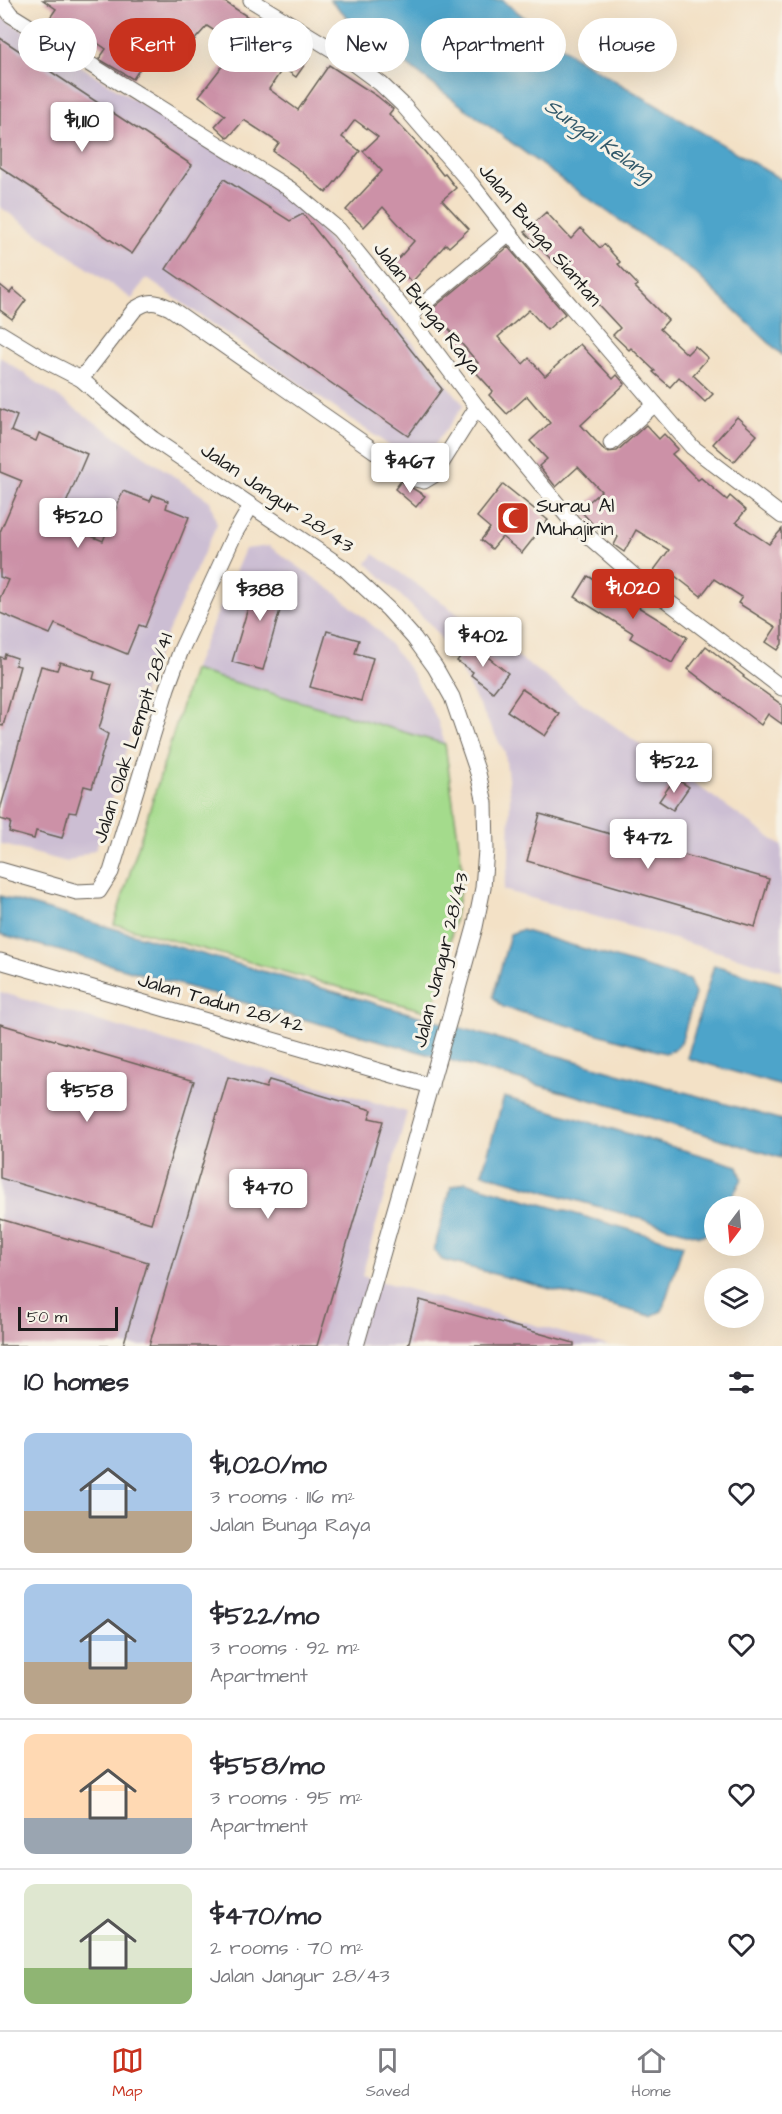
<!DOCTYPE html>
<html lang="en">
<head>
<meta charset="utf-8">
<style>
  body { margin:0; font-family:"Architects Daughter",sans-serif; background:#f7f7f7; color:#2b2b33; height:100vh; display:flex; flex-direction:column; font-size:22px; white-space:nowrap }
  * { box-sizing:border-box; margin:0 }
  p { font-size:20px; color:#7c7c81 }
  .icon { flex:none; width:33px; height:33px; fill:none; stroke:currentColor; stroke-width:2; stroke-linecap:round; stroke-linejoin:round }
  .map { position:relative; height:1346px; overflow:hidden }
  .details { display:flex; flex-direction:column; background:#fff; flex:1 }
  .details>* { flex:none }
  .top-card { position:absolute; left:18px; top:18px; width:747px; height:54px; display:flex; gap:12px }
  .needle { width:39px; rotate:196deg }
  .buttons { position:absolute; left:704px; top:1196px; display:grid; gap:12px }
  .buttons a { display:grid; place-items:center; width:60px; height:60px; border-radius:50%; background:#fff; box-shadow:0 6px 24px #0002; font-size:30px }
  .scale { position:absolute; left:18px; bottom:15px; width:100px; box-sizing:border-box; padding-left:6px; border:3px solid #1c1c1c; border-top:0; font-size:16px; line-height:21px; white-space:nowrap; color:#1c1c1c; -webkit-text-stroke:4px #f7f3e8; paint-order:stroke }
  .price { position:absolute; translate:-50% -51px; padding:0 14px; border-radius:6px; background:#fff; color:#222; font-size:20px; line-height:39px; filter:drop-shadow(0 2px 3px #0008) }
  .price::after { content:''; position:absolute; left:50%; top:36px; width:18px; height:14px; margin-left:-9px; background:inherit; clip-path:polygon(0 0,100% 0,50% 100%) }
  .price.current { background:#c8321e; color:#fff }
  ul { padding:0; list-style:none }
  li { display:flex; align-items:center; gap:18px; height:150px; padding:0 24px }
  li+li { border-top:2px solid #e1e1e2 }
  li span { display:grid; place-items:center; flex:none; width:168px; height:120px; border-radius:12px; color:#555 }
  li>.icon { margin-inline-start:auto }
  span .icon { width:72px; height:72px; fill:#fffc; stroke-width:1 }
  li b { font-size:26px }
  h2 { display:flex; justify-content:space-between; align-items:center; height:72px; padding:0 24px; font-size:26px }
  .chip { padding:0 21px; border-radius:27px; background:#fff; box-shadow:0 6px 24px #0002; font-size:21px; line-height:54px }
  .chip.current { background:#c8321e; color:#fff }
  .dock { display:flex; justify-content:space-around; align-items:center; height:84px; border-top:2px solid #e1e1e2; background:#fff; font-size:16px; color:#7c7c81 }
  .dock a { display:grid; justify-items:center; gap:3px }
  .dock .current { color:#c8321e }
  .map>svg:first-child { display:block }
</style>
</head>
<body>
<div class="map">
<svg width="782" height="1346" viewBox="0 0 782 1346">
  <rect width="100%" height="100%" fill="#f7f3e8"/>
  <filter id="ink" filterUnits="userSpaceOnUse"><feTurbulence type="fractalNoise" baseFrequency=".0167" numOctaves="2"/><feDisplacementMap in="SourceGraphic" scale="12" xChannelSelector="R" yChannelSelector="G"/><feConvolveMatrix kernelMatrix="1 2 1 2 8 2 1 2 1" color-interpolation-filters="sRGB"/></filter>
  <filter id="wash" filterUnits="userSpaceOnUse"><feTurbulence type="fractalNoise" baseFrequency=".008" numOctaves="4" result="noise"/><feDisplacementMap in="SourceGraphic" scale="24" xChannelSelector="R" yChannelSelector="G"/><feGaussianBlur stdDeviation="1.35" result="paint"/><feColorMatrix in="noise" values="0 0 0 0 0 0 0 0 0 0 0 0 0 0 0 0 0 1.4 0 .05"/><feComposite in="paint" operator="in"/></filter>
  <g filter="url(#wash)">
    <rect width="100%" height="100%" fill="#f3e1c6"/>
    <g fill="#ccbed3">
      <path d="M0,16L296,200L464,405L419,466L146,278L132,299L0,207Z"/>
      <path d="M0,357L210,501L217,524L150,671L96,849L67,862L0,844Z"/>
      <path d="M269,546L337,594L380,632L412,673L437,719L445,744L193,670L245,549Z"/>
      <path d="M374,554L782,846V970L503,890L509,862L510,796L505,753L450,651L432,626L367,563Z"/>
      <path d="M0,992L407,1112L362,1276L609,1346H0Z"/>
    </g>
    <path fill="#a4db8c" stroke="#607c54" stroke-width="1.5" d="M193,670L445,744L463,874L450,942L432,1013L114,924Z"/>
    <g fill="#4ea4ca" stroke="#356073" stroke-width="1.5">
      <path d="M330,0H502L575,57L782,180V355L694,272L562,180L443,92L360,29Z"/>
      <path d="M0,896L782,1120V1158L609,1105L0,934Z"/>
      <path d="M521,930L689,980L695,994L682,1040L676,1049L665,1053L503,1007L493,997L510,934Z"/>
      <path d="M714,965L782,985V1086L687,1058Z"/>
      <path d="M504,1097L738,1166L742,1179L727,1206H714L713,1231L700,1236L482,1173Z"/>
      <path d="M465,1182L683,1245L662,1311L651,1316L442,1260L434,1250L451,1187Z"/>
    </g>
    <g id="blocks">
      <g fill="#cc91a7">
        <path d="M43,0H222L251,19L253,17L280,35L283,31L301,43L297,49L310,57L296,77L283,68L269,89L298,110L329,65L377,96L393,109L389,114L425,152L443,175L445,174L456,188L442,200L469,229L449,247L446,244L412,282L393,265L414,241L383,207L364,227L346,210L382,171L363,151L378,137L355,120L342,137L360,151L326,193L301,171L273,151L279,143L244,120L228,138L215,126L225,115L199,96L227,60L225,59L235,44L207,26L181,55L175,51L165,62L152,50L133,79L99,59L106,49L77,29L71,38L47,22L56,9Z"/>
        <path d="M0,38L192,165L132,254L0,167Z"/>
        <path d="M224,179L290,221L303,214L442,389L408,436L166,269Z"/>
        <path d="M546,212L571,239L581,228L600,248L604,244L620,262L618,264L638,285L635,287L668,320L660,329L687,354L695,346L708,358L693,375L713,394L705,402L679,377L670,387L653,372L655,371L631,348L629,350L613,335L620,328L592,298L595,294L570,267L564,273L525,232Z"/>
        <path d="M508,247L565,314L547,330L529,310L498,337L523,364L529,358L545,376L580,344L613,379L617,375L625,384L581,425L606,452L617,451L646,425L659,439L664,434L678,449L672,454L698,480L701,478L727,500L730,496L746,510L736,522L769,544L782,529V644L778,650L766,642L776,627L738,603L742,597L714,579L701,596L675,576L671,582L654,570L669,550L636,530L624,552L614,545L618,537L600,527L598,530L580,510L601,491L578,467L556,487L539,466L547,459L530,441L550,423L527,396L507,414L489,395L493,391L472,368L478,363L432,309Z"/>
        <path d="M0,285L10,293L13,289L26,300L12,319L0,310Z"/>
        <path d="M0,409L17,416L11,431L36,441L39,433L87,454L58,522L103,541L123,491L150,501L153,495L168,501L166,508L189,517L145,627L139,625L127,654L55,624L50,634L0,613V598L8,580L0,577V532L22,481L0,472Z"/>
        <path d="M737,417L757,435L734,462L713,444Z"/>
        <path d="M401,481L425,496L416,507L395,489Z"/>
        <path d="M503,484L548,520L522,553L502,537L492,549L481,540L490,528L477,517Z"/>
        <path d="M258,574L288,582L263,670L232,662Z"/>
        <path d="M588,576L687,637L672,663L630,638L633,633L575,597Z"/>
        <path d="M327,631L359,640L355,653L373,658L361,701L310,687Z"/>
        <path d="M470,643L508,673L493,692L471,675L473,672L457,661Z"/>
        <path d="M706,646L744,676L743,677L782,705V724L768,714L761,725L688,669Z"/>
        <path d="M5,654L17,658L15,665L20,666L3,726L0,725V657L4,658Z"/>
        <path d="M60,662L95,672L93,679L112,685L99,729L108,734L92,788L84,786L76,813L69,812L62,838L36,831L34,839L9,832L11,822L0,819V810L41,666L57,670Z"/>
        <path d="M522,689L560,714L545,736L507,711Z"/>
        <path d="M675,778L689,787L673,810L659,801Z"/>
        <path d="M540,814L769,879L755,927L527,861Z"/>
        <path d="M0,1024L194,1081L151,1223L0,1178Z"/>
        <path d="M228,1077L266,1088L269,1080L372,1110L369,1118L383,1121L317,1346H149Z"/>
        <path d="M0,1219L148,1262L123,1346H0Z"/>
        <path d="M420,1300L574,1343V1346H408Z"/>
      </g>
    </g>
  </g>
  <g filter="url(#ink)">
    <use href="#blocks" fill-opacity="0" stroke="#676158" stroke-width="1.5"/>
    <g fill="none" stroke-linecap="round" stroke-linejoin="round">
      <defs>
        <g id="minor">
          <path d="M0,0L11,15L290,189L339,230L409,316L477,407L573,523L633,575L782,688"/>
          <path d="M251,0L343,56L381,84L402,104L472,185L521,248L692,447L782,516"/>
          <path d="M409,316L509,233"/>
          <path d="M0,333L46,361L81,379L108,403L153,439L345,569L388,609L414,638L435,667L452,697L478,773L485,803L486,850L483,888L475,927L452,1010L356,1346"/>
          <path d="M81,379L135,309C149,300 155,301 170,308L415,479L424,481L434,475L477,407"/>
          <path d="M611,443L655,404"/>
          <path d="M0,870L77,892L99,891L111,872L167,688L181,650L235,533L251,506"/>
          <path d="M0,961L431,1086"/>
        </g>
      </defs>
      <use href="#minor" stroke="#676158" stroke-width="17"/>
      <use href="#minor" stroke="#fff" stroke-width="15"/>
    </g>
  </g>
  <defs>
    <symbol id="mosque-square" viewBox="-11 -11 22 22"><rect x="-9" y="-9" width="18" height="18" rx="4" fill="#c8321e" stroke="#f7f3e8"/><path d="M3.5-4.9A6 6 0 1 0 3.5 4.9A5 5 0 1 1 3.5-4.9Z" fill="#fff"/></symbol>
  </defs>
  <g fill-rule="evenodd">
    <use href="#mosque-square" x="494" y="499" width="38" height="38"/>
  </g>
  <g text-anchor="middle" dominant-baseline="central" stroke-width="6" stroke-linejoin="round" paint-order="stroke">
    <g font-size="20" fill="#1c1c1c" stroke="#f7f3e8">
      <text transform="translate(540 235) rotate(50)">Jalan Bunga Siantan</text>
      <text transform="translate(427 308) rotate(52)">Jalan Bunga Raya</text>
      <text transform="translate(277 498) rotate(34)">Jalan Jangur 28/43</text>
      <text transform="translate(133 738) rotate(-72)">Jalan Olak Lempit 28/41</text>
      <text transform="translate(441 960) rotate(-76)">Jalan Jangur 28/43</text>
      <text transform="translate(221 1003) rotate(16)">Jalan Tadun 28/42</text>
    </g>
    <g font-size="20" fill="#1c1c1c" stroke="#f7f3e8" text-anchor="start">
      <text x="536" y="506">Surau Al<tspan x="536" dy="23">Muhajirin</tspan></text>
    </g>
    <g font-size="21" font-style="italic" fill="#32596a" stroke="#f7f3e8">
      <text transform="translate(599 140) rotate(35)">Sungai Kelang</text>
    </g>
  </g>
</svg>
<div class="buttons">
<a><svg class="needle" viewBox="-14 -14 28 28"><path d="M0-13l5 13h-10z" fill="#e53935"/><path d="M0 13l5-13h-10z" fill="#7c7c81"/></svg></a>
<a><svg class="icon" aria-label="layers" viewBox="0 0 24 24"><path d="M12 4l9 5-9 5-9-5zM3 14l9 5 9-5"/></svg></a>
</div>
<div class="scale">50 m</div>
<b class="price" style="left:82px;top:153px">$1,110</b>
<b class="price" style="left:410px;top:494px">$467</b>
<b class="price" style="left:78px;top:549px">$520</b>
<b class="price current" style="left:633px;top:620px">$1,020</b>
<b class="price" style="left:260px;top:622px">$388</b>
<b class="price" style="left:483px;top:668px">$402</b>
<b class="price" style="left:674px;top:794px">$522</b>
<b class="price" style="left:648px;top:870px">$472</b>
<b class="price" style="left:87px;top:1123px">$558</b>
<b class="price" style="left:268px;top:1220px">$470</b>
<div class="top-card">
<a class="chip">Buy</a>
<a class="chip current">Rent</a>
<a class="chip">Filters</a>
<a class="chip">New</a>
<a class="chip">Apartment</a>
<a class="chip">House</a>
</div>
</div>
<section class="details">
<h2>10 homes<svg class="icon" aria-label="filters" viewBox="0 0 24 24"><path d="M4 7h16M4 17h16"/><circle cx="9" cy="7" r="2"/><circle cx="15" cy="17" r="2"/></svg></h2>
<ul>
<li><span style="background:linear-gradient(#a9c7e8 65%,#b9a48a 0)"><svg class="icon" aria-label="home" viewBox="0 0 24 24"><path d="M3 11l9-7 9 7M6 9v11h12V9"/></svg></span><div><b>$1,020/mo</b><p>3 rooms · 116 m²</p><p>Jalan Bunga Raya</p></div><svg class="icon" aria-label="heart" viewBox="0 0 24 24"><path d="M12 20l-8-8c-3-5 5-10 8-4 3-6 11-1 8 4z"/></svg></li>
<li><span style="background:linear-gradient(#a9c7e8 65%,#b9a48a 0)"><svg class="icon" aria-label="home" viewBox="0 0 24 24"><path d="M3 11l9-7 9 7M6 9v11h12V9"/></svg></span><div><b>$522/mo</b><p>3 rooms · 92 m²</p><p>Apartment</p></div><svg class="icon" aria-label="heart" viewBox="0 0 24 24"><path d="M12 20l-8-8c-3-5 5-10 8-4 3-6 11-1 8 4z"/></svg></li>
<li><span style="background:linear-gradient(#ffd9b3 70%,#9aa5b1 0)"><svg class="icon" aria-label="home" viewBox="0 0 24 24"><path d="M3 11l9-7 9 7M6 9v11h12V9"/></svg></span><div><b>$558/mo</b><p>3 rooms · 95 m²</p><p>Apartment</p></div><svg class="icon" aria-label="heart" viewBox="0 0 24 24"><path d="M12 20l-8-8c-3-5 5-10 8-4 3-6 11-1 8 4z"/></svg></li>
<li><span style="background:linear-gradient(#dfe7d0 70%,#8fb573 0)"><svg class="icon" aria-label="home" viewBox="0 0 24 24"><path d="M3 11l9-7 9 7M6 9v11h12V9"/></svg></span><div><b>$470/mo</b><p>2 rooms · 70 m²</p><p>Jalan Jangur 28/43</p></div><svg class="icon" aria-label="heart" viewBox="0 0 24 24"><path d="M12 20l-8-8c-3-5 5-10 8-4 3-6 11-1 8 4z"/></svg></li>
</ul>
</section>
<nav class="dock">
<a class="current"><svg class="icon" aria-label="map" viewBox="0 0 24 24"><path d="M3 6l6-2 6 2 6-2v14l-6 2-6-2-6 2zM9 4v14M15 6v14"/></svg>Map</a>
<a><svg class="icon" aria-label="saved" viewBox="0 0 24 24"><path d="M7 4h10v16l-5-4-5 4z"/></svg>Saved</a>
<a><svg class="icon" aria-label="home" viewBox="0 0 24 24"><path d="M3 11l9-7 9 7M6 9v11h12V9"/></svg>Home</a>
</nav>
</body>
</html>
